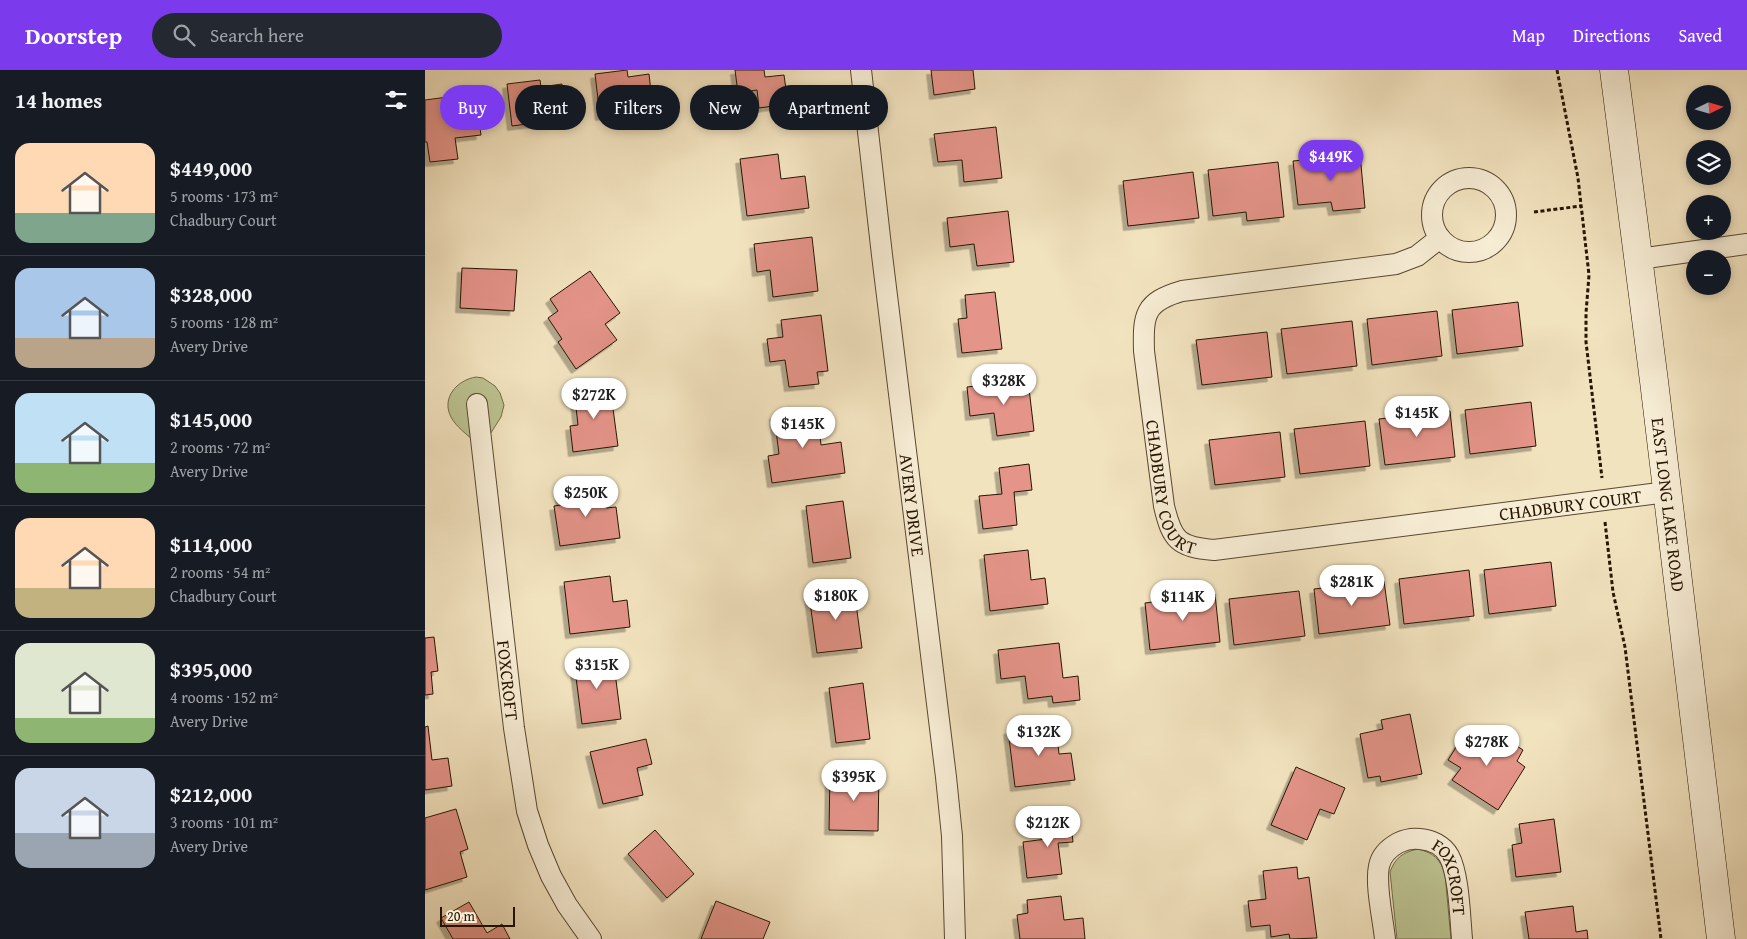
<!DOCTYPE html>
<html lang="en">
<head>
<meta charset="utf-8">
<style>
  body { margin:0; font-family:"Gentium Book Plus",serif; background:#242831; color:#f1f3f6; height:100vh; display:flex; flex-direction:column; font-size:19px; white-space:nowrap }
  * { box-sizing:border-box; margin:0 }
  p { font-size:16px; color:#9ea1a6 }
  .icon { flex:none; width:28px; height:28px; fill:none; stroke:currentColor; stroke-width:2; stroke-linecap:round; stroke-linejoin:round }
  .map { position:relative; flex:1; overflow:hidden }
  .details { display:flex; flex-direction:column; background:#171b24; width:425px }
  .details>* { flex:none }
  .top-card { position:absolute; left:15px; top:15px; width:475px; height:45px; display:flex; gap:10px }
  .needle { width:32px; rotate:85deg }
  .buttons { position:absolute; left:1261px; top:15px; display:grid; gap:10px }
  .buttons a { display:grid; place-items:center; width:45px; height:45px; border-radius:50%; background:#171b24; box-shadow:0 2px 8px #0003; font-size:25px }
  .scale { position:absolute; left:15px; bottom:12px; width:75px; box-sizing:border-box; padding-left:5px; border:2px solid #261500; border-top:0; font-size:14px; line-height:18px; white-space:nowrap; color:#261500; -webkit-text-stroke:4px #f7edd5; paint-order:stroke }
  .price { position:absolute; translate:-50% -42px; padding:0 11px; border-radius:18px; background:#fff; color:#222; font-size:16px; line-height:32px; filter:drop-shadow(0 1px 2px #0008) }
  .price::after { content:''; position:absolute; left:50%; top:30px; width:15px; height:11px; margin-left:-8px; background:inherit; clip-path:polygon(0 0,100% 0,50% 100%) }
  .price.selected { background:#7c3aed; color:#fff }
  ul { padding:0; list-style:none }
  li { display:flex; align-items:center; gap:15px; height:125px; padding:0 15px }
  li+li { border-top:1px solid #363941 }
  li span { display:grid; place-items:center; flex:none; width:140px; height:100px; border-radius:15px; color:#555 }
  li>.icon { margin-inline-start:auto }
  span .icon { width:60px; height:60px; fill:#fffc; stroke-width:1 }
  li b { font-size:21px }
  h2 { display:flex; justify-content:space-between; align-items:center; height:60px; padding:0 15px; font-size:21px }
  .tag { padding:0 18px; border-radius:22px; background:#171b24; box-shadow:0 2px 8px #0003; font-size:18px; line-height:45px }
  .tag.selected { background:#7c3aed; color:#fff }
  header { display:flex; align-items:center; gap:30px; box-sizing:border-box; height:70px; padding:0 25px; background:#7c3aed; color:#fff }
  header strong { font-size:24px }
  nav { display:flex; gap:28px; margin-inline-start:auto; font-size:18px }
  .search { width:350px; height:45px; background:#242831; display:flex; align-items:center; gap:12px; box-sizing:border-box; padding:0 18px; border-radius:28px; color:#9ea1a6; font-size:19px }
  main { display:flex; flex:1; min-height:0 }
  .map>svg:first-child { display:block }
</style>
</head>
<body>
<header>
<strong>Doorstep</strong>
<div class="search"><svg class="icon" aria-label="search" viewBox="0 0 24 24"><circle cx="10" cy="10" r="6"/><path d="M15 15l6 6"/></svg>Search here</div>
<nav><a>Map</a><a>Directions</a><a>Saved</a></nav>
</header>
<main>
<section class="details">
<h2>14 homes<svg class="icon" aria-label="filters" viewBox="0 0 24 24"><path d="M4 7h16M4 17h16"/><circle cx="9" cy="7" r="2"/><circle cx="15" cy="17" r="2"/></svg></h2>
<ul>
<li><span style="background:linear-gradient(#ffd9b3 70%,#7fa58c 0)"><svg class="icon" aria-label="home" viewBox="0 0 24 24"><path d="M3 11l9-7 9 7M6 9v11h12V9"/></svg></span><div><b>$449,000</b><p>5 rooms · 173 m²</p><p>Chadbury Court</p></div></li>
<li><span style="background:linear-gradient(#a9c7e8 70%,#b9a48a 0)"><svg class="icon" aria-label="home" viewBox="0 0 24 24"><path d="M3 11l9-7 9 7M6 9v11h12V9"/></svg></span><div><b>$328,000</b><p>5 rooms · 128 m²</p><p>Avery Drive</p></div></li>
<li><span style="background:linear-gradient(#bfe0f5 70%,#8fb573 0)"><svg class="icon" aria-label="home" viewBox="0 0 24 24"><path d="M3 11l9-7 9 7M6 9v11h12V9"/></svg></span><div><b>$145,000</b><p>2 rooms · 72 m²</p><p>Avery Drive</p></div></li>
<li><span style="background:linear-gradient(#ffd9b3 70%,#c2b280 0)"><svg class="icon" aria-label="home" viewBox="0 0 24 24"><path d="M3 11l9-7 9 7M6 9v11h12V9"/></svg></span><div><b>$114,000</b><p>2 rooms · 54 m²</p><p>Chadbury Court</p></div></li>
<li><span style="background:linear-gradient(#dfe7d0 75%,#8fb573 0)"><svg class="icon" aria-label="home" viewBox="0 0 24 24"><path d="M3 11l9-7 9 7M6 9v11h12V9"/></svg></span><div><b>$395,000</b><p>4 rooms · 152 m²</p><p>Avery Drive</p></div></li>
<li><span style="background:linear-gradient(#c9d6e8 65%,#9aa5b1 0)"><svg class="icon" aria-label="home" viewBox="0 0 24 24"><path d="M3 11l9-7 9 7M6 9v11h12V9"/></svg></span><div><b>$212,000</b><p>3 rooms · 101 m²</p><p>Avery Drive</p></div></li>
</ul>
</section>
<div class="map">
<svg width="1322" height="869" viewBox="0 0 1322 869">
  <defs>
    <filter id="shadow"><feDropShadow dx="-4.5" dy="4.5" stdDeviation="0" flood-color="#0004"/></filter>
  </defs>
  <rect width="100%" height="100%" fill="#f2e3bf"/>
  <filter id="stains"><feTurbulence type="fractalNoise" baseFrequency=".004" numOctaves="4"/><feColorMatrix values="0 0 0 0 .2 0 0 0 0 .09 0 0 0 0 .02 0 0 0 .5 -.17"/></filter>
  <radialGradient id="worn" r=".72"><stop offset=".6" stop-color="#630" stop-opacity="0"/><stop offset="1" stop-color="#630" stop-opacity=".3"/></radialGradient>
  <g fill="#bcc391" stroke="#716c48">
    <path d="M51,307L58,308L70,316L75,323L79,335L76,347L62,369L51,373C43,365 31,357 26,347C16,328 32,310 51,307Z"/>
    <path d="M993,779C1009,783 1015,789 1020,804L1026,869H972L965,802C970,788 978,782 993,779Z"/>
  </g>
  <g fill="#e49489" stroke="#261500" filter="url(#shadow)">
    <path d="M202,0L203,7L224,4L228,39L175,46L170,4Z"/>
    <path d="M310,0H339L340,7L359,5L363,34L334,38L332,20L313,23Z"/>
    <path d="M506,0H548L550,19L509,25Z"/>
    <path d="M115,10L116,17L137,14L141,49L87,56L82,14Z"/>
    <path d="M30,26V33L51,31L56,65L30,68L33,89L5,92L2,72H0V30Z"/>
    <path d="M571,57L577,108L539,112L537,90L513,92L509,64Z"/>
    <path d="M353,84L356,109L380,106L384,138L322,146L315,89Z"/>
    <path d="M935,84L940,138L908,141L906,132L873,135L868,91Z"/>
    <path d="M853,92L859,147L822,151L821,142L788,146L783,100Z"/>
    <path d="M768,102L774,148L703,156L698,111Z"/>
    <path d="M583,141L589,192L552,196L549,174L525,177L522,148Z"/>
    <path d="M387,167L393,221L348,227L345,200L332,202L329,174Z"/>
    <path d="M37,198L92,200L89,241L35,238Z"/>
    <path d="M165,201L195,243L180,254L192,270L151,299L133,272L137,269L123,248L133,241L125,229Z"/>
    <path d="M570,222L577,279L537,283L533,249L542,248L540,225Z"/>
    <path d="M1093,232L1098,276L1032,284L1027,240Z"/>
    <path d="M1012,241L1017,286L947,295L942,249Z"/>
    <path d="M396,245L403,301L392,302L394,314L364,317L360,290L345,292L342,269L358,267L356,250Z"/>
    <path d="M927,251L932,296L862,304L856,259Z"/>
    <path d="M842,262L847,307L777,315L771,270Z"/>
    <path d="M603,310L609,361L572,366L569,343L545,346L542,317Z"/>
    <path d="M185,316L193,376L148,382L145,356L153,355L149,320Z"/>
    <path d="M1106,332L1111,376L1045,384L1040,340Z"/>
    <path d="M392,339L396,375L416,372L420,403L347,413L343,386L354,384L349,345Z"/>
    <path d="M1025,341L1030,387L960,395L954,349Z"/>
    <path d="M940,351L945,396L875,404L869,359Z"/>
    <path d="M855,362L860,407L790,415L784,370Z"/>
    <path d="M604,394L607,420L589,422L592,455L558,459L554,426L577,424L574,398Z"/>
    <path d="M179,419L181,438L191,437L195,468L135,476L129,436L136,435L135,424Z"/>
    <path d="M418,431L426,488L388,493L381,436Z"/>
    <path d="M603,480L606,510L620,508L623,534L565,541L559,485Z"/>
    <path d="M1126,492L1131,536L1064,544L1059,500Z"/>
    <path d="M1044,500L1049,546L979,554L974,509Z"/>
    <path d="M185,506L188,532L202,530L205,557L145,564L139,512Z"/>
    <path d="M959,511L965,555L894,564L889,519Z"/>
    <path d="M429,519L437,578L392,583L384,525Z"/>
    <path d="M874,521L880,566L809,575L804,529Z"/>
    <path d="M790,524L795,572L725,580L720,533Z"/>
    <path d="M9,567L13,601L6,602L8,624L0,625V568Z"/>
    <path d="M634,573L638,608L653,606L655,630L628,633L627,626L603,629L600,606L576,609L573,580Z"/>
    <path d="M188,587L196,649L157,654L149,592Z"/>
    <path d="M438,613L445,669L411,673L404,618Z"/>
    <path d="M985,644L997,704L956,712L955,706L943,708L935,664L958,659L956,650Z"/>
    <path d="M631,655L634,684L646,683L650,710L590,717L583,660Z"/>
    <path d="M3,656L7,690L23,688L27,716L0,720V657Z"/>
    <path d="M1042,660L1064,674L1072,663L1098,680L1092,691L1100,697L1073,740L1027,710L1036,698L1023,690Z"/>
    <path d="M221,669L227,694L212,698L218,725L178,734L165,682Z"/>
    <path d="M871,697L920,718L909,744L895,739L882,770L846,755Z"/>
    <path d="M405,703L454,704L453,761L404,760Z"/>
    <path d="M31,739L43,779L35,782L42,807L0,820V748Z"/>
    <path d="M645,744L648,772L633,773L637,804L602,808L598,772L621,769L619,747Z"/>
    <path d="M1129,749L1136,802L1091,807L1087,775L1097,773L1094,754Z"/>
    <path d="M230,760L269,804L242,828L203,784Z"/>
    <path d="M872,797L873,809L884,807L892,868L865,869L864,864L846,867L845,855L826,857L823,831L841,829L838,801Z"/>
    <path d="M636,826L639,850L658,848L660,869H595L592,845L603,843L602,830Z"/>
    <path d="M291,831L345,852L338,869H276Z"/>
    <path d="M44,832L62,863L77,854L85,869H28L16,848Z"/>
    <path d="M1148,836L1151,862L1162,860L1163,869H1104L1100,842Z"/>
  </g>
  <g fill="none" stroke-linecap="round" stroke-linejoin="round">
    <defs>
      <g id="minor">
        <path id="s1" d="M436,0L457,185L521,707L527,766L530,869"/>
        <circle cx="1044" cy="145" r="37"/>
        <path id="s2" d="M1015,168L992,186L971,194L757,221C719,232 718,245 719,281L739,436C747,470 753,477 789,480L1242,422"/>
        <path d="M1214,189L1322,174"/>
        <path id="s3" d="M52,334L89,658L102,741L113,775L126,806L142,835L166,869"/>
        <path id="s4" d="M960,869C958,849 950,815 954,796C956,786 964,778 973,773C979,770 988,768 995,769C1006,770 1018,775 1024,786C1034,804 1035,847 1037,869"/>
      </g>
      <g id="secondary">
        <path id="s5" d="M1189,0L1229,311L1296,869"/>
      </g>
    </defs>
    <use href="#minor" stroke="#594830" stroke-width="22"/>
    <use href="#secondary" stroke="#261500" stroke-width="29"/>
    <g stroke="#261500" stroke-width="3" stroke-dasharray="4 2.5" stroke-linecap="butt">
      <path d="M1132,0L1153,108L1164,205L1161,243V272L1177,408"/>
      <path d="M1109,142L1156,136"/>
      <path d="M1180,452L1188,522L1200,577L1236,869"/>
    </g>
    <use href="#minor" stroke="#f7edd5" stroke-width="20"/>
    <use href="#secondary" stroke="#f7edd5" stroke-width="28"/>
  </g>
  <g text-anchor="middle" dominant-baseline="central" stroke-width="4.5" stroke-linejoin="round" paint-order="stroke">
    <g font-size="18" fill="#261500" stroke="#f7edd5">
      <text stroke="none"><textPath href="#s2" startOffset="489">CHADBURY COURT</textPath></text>
      <text stroke="none"><textPath href="#s1" startOffset="438">AVERY DRIVE</textPath></text>
      <text stroke="none"><textPath href="#s2" startOffset="938">CHADBURY COURT</textPath></text>
      <text stroke="none"><textPath href="#s5" startOffset="438">EAST LONG LAKE ROAD</textPath></text>
      <text stroke="none"><textPath href="#s3" startOffset="278">FOXCROFT</textPath></text>
      <text stroke="none"><textPath href="#s4" startOffset="182">FOXCROFT</textPath></text>
    </g>
  </g>
  <rect width="100%" height="100%" filter="url(#stains)"/>
  <rect width="100%" height="100%" fill="url(#worn)"/>
</svg>
<div class="buttons">
<a><svg class="needle" viewBox="-14 -14 28 28"><path d="M0-13l5 13h-10z" fill="#e53935"/><path d="M0 13l5-13h-10z" fill="#9ea1a6"/></svg></a>
<a><svg class="icon" aria-label="layers" viewBox="0 0 24 24"><path d="M12 4l9 5-9 5-9-5zM3 14l9 5 9-5"/></svg></a>
<a>+</a>
<a>−</a>
</div>
<div class="scale">20 m</div>
<b class="price selected" style="left:906px;top:112px">$449K</b>
<b class="price" style="left:579px;top:336px">$328K</b>
<b class="price" style="left:169px;top:350px">$272K</b>
<b class="price" style="left:992px;top:368px">$145K</b>
<b class="price" style="left:378px;top:379px">$145K</b>
<b class="price" style="left:161px;top:448px">$250K</b>
<b class="price" style="left:927px;top:537px">$281K</b>
<b class="price" style="left:411px;top:551px">$180K</b>
<b class="price" style="left:758px;top:552px">$114K</b>
<b class="price" style="left:172px;top:620px">$315K</b>
<b class="price" style="left:614px;top:687px">$132K</b>
<b class="price" style="left:1062px;top:697px">$278K</b>
<b class="price" style="left:429px;top:732px">$395K</b>
<b class="price" style="left:623px;top:778px">$212K</b>
<div class="top-card">
<a class="tag selected">Buy</a>
<a class="tag">Rent</a>
<a class="tag">Filters</a>
<a class="tag">New</a>
<a class="tag">Apartment</a>
</div>
</div>
</main>
</body>
</html>
